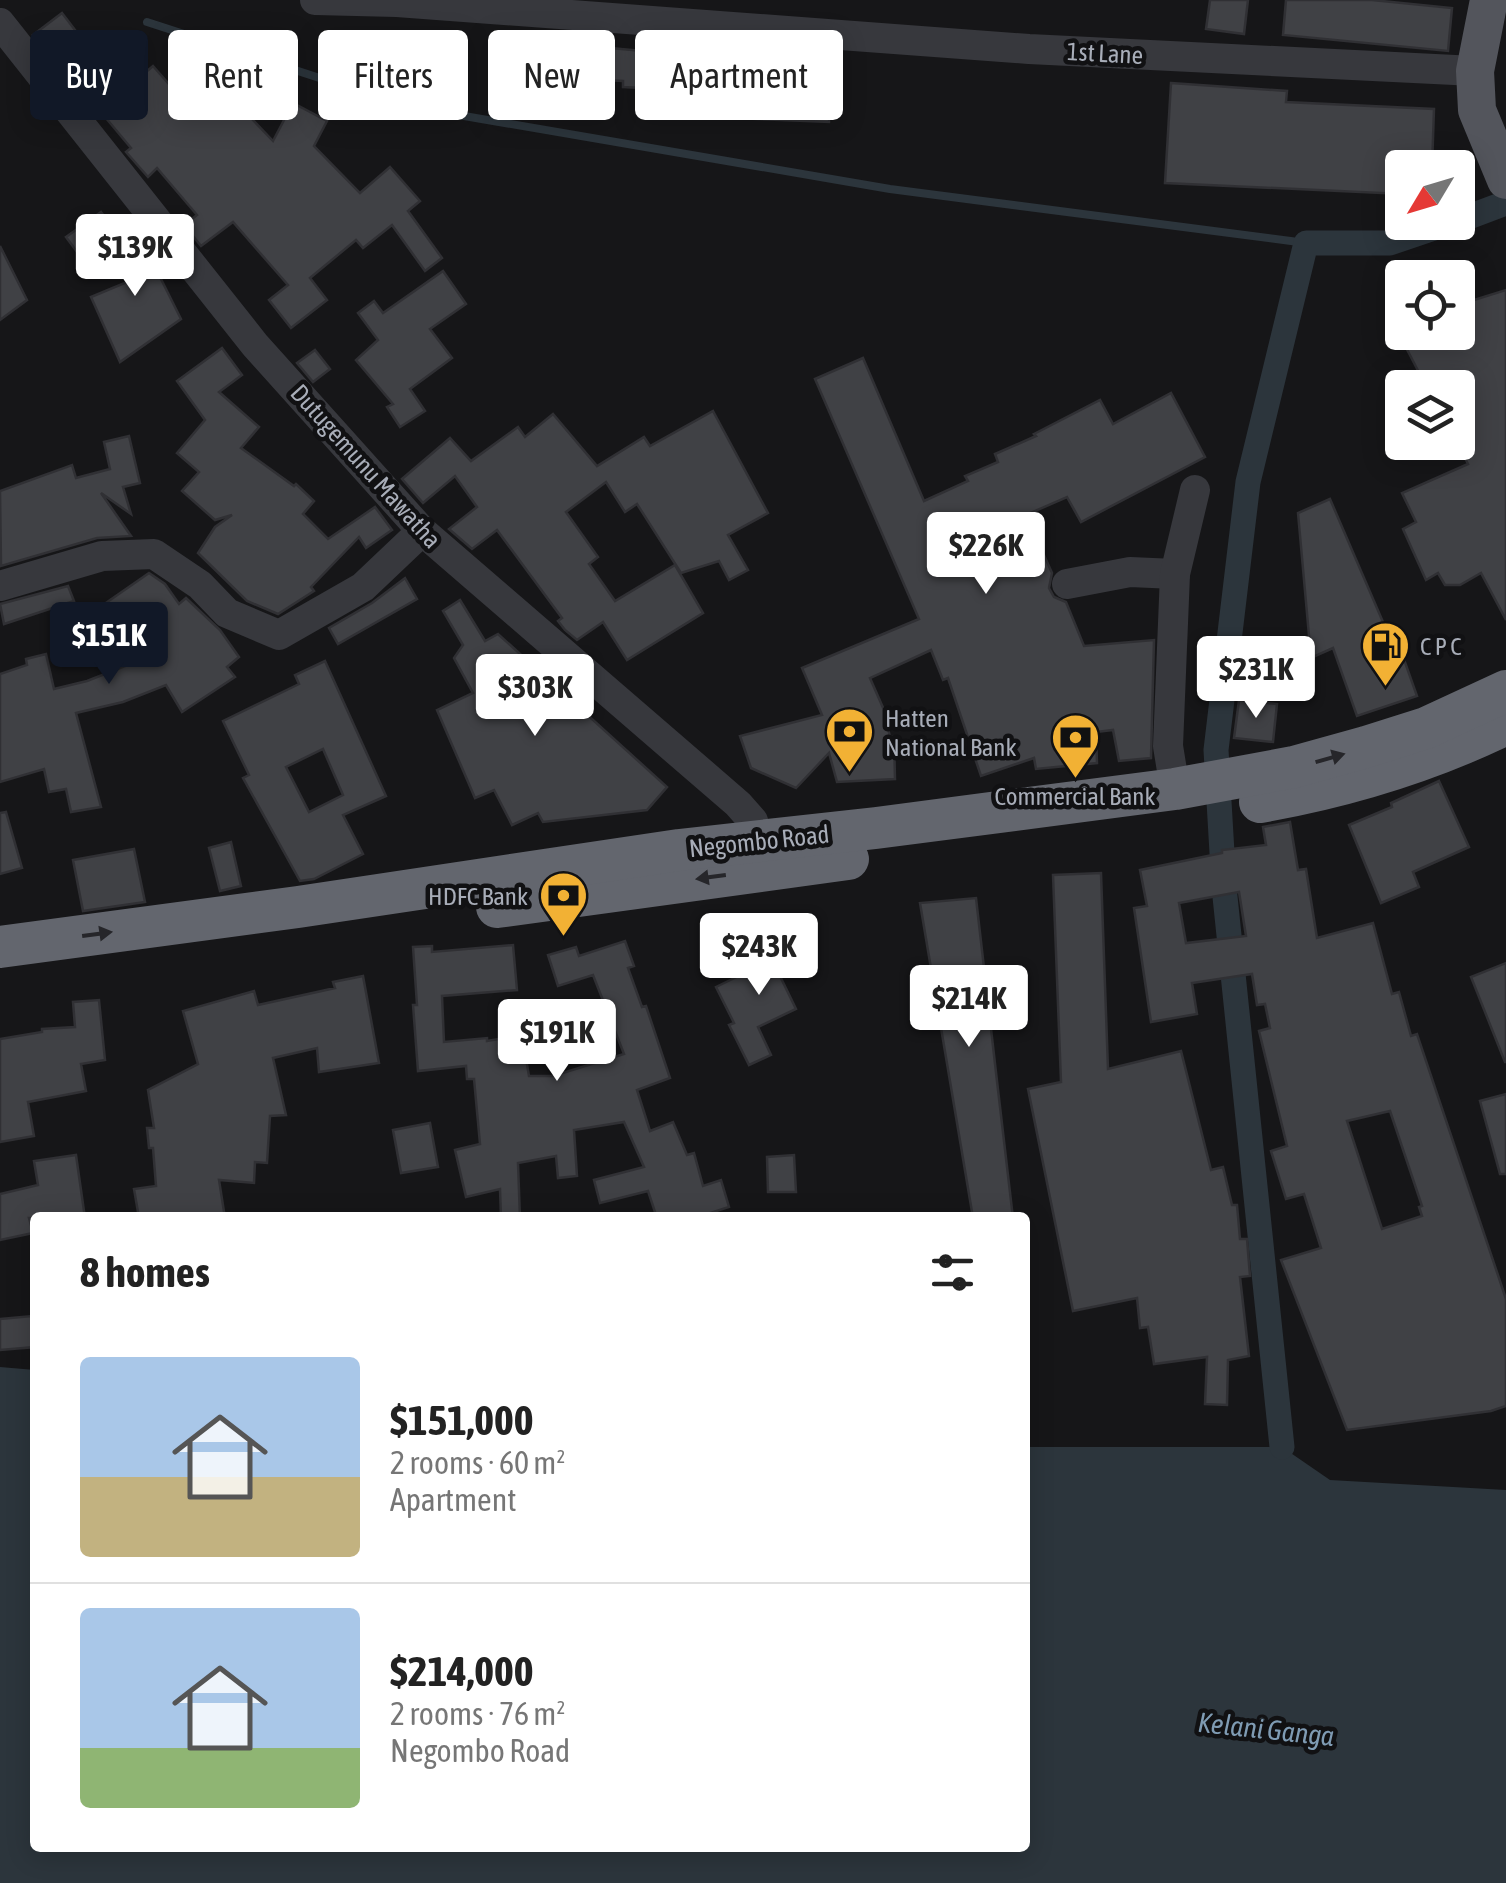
<!DOCTYPE html>
<html lang="en">
<head>
<meta charset="utf-8">
<style>
  body { margin:0; font-family:"Asap Condensed",sans-serif; background:#f2f2f2; color:#222; height:100vh; display:flex; flex-direction:column; font-size:38px; white-space:nowrap }
  * { box-sizing:border-box; margin:0 }
  p { font-size:32px; color:#767676 }
  .icon { flex:none; width:55px; height:55px; fill:none; stroke:currentColor; stroke-width:2; stroke-linecap:round; stroke-linejoin:round }
  .map { position:relative; flex:1; overflow:hidden }
  .details { position:absolute; left:30px; top:1212px; width:1000px; height:640px; display:flex; flex-direction:column; background:#fff; border-radius:10px; box-shadow:0 5px 25px #0003 }
  .details>* { flex:none }
  .top-card { position:absolute; left:30px; top:30px; width:1000px; height:90px; display:flex; gap:20px }
  .needle { width:65px; rotate:232deg }
  .fabs { position:absolute; left:1385px; top:150px; display:grid; gap:20px }
  .fabs a { display:grid; place-items:center; width:90px; height:90px; border-radius:10px; background:#fff; box-shadow:0 5px 25px #0003; font-size:50px }
  .price { position:absolute; translate:-50% -85px; padding:0 22px; border-radius:10px; background:#fff; color:#222; font-size:32px; line-height:65px; filter:drop-shadow(0 2px 5px #0008) }
  .price::after { content:''; position:absolute; left:50%; top:60px; width:30px; height:22px; margin-left:-15px; background:inherit; clip-path:polygon(0 0,100% 0,50% 100%) }
  .price.current { background:#111827; color:#fff }
  ul { padding:0; list-style:none }
  li { display:flex; align-items:center; gap:30px; height:250px; padding:0 50px }
  li+li { border-top:2px solid #e0e0e0 }
  li span { display:grid; place-items:center; flex:none; width:280px; height:200px; border-radius:10px; color:#555 }
  li>.icon { margin-inline-start:auto }
  span .icon { width:120px; height:120px; fill:#fffc; stroke-width:1 }
  li b { font-size:42px }
  h2 { display:flex; justify-content:space-between; align-items:center; height:120px; padding:0 50px; font-size:42px }
  .pill { padding:0 35px; border-radius:10px; background:#fff; box-shadow:0 5px 25px #0003; font-size:35px; line-height:90px }
  .pill.current { background:#111827; color:#fff }
  .map>svg:first-child { display:block }
</style>
</head>
<body>
<div class="map">
<svg width="1506" height="1883" viewBox="0 0 1506 1883">
  <rect width="100%" height="100%" fill="#161618"/>
  <path fill="#2c353c" d="M0,1367L35,1370V1848H1025V1447H1282L1330,1480L1506,1490V1883H0Z"/>
  <g fill="none" stroke-linecap="round" stroke-linejoin="round">
    <path stroke="#2c353c" stroke-width="8" d="M147,22L406,106L890,189L1306,243"/>
    <g stroke="#2c353c" stroke-width="25">
      <path d="M1458,221L1506,203"/>
      <path d="M1282,1447L1224,887L1216,750L1248,482L1306,243H1390L1452,222"/>
    </g>
  </g>
  <g fill="#404145" stroke="#303034" stroke-width="2.5" fill-rule="evenodd">
    <path d="M1210,0H1248L1244,34L1206,29Z"/>
    <path d="M1286,0H1372L1452,8L1448,51L1283,35Z"/>
    <path d="M62,13L88,47L60,69L33,35Z"/>
    <path d="M526,34L548,37V42L684,55L685,44L831,53L829,122L682,116L683,90L623,87V81L544,77L542,88L520,85V80L492,78L494,37L526,39Z"/>
    <path d="M153,66L175,91L194,74L220,103L229,95L273,141L293,103L327,121L314,146L360,193L390,167L420,201L408,211L442,258L425,271L392,225L363,248L356,240L310,278L327,300L291,328L269,300L288,285L233,222L201,246L184,225L197,215L157,168L148,177L126,152L131,148L100,111Z"/>
    <path d="M1171,83L1287,91L1286,102L1434,109L1432,168H1402V194L1165,183Z"/>
    <path d="M101,212L118,234L83,260L66,237Z"/>
    <path d="M138,228L150,243L146,245L153,257L151,259L181,319L120,362L91,297L132,280L109,247Z"/>
    <path d="M0,246L27,300L0,320Z"/>
    <path d="M443,271L466,304L430,329L452,358L410,389L425,411L400,427L387,407L393,404L356,360L378,340L358,313L374,301L383,313Z"/>
    <path d="M1506,290V620L1481,573L1460,585H1445L1438,573L1426,580L1403,529L1416,522L1402,493L1468,464L1458,443V388H1427L1398,332H1458V305Z"/>
    <path d="M222,348L242,375L219,392L259,427L241,448L294,486L296,484L314,501L303,514L328,539L375,507L392,530L366,548L359,537L311,587L314,591L278,614L247,601L198,553L215,527L232,515L215,520L182,491L199,472L177,453L205,420L177,381Z"/>
    <path d="M315,350L330,369L313,382L297,363Z"/>
    <path d="M863,358L924,501L968,481L965,476L998,462L995,454L1036,436L1034,434L1100,400L1113,424L1171,393L1205,457L1081,522L1067,497L1026,515L1052,573L1049,588L1054,597L1066,602L1084,646L1154,640L1151,758L1119,761L1113,730L1096,732L1097,763L1036,769L1034,758L981,776L948,678L943,680L931,650L870,678L884,710L890,737H894L895,779L837,782L829,753L796,788L751,768L740,736L822,715L802,668L919,619L815,379Z"/>
    <path d="M713,411L768,513L728,535L748,570L729,580L719,561L681,573L637,504L625,512L606,482L566,512L598,557L589,564L615,601L675,565L703,613L627,660L603,622L577,640L565,630L558,621L562,618L497,530L472,549L449,529L477,507L455,476L423,503L402,479L450,438L471,461L518,427L525,437L553,414L597,466L644,437L650,446Z"/>
    <path d="M129,436L140,483L123,487L131,514L101,493L131,536L97,538L1,566L0,491L72,465L76,478L110,469L104,442Z"/>
    <path d="M1330,499L1389,636L1395,634L1417,696L1357,716L1333,648L1311,658L1298,513Z"/>
    <path d="M149,573L165,584L179,604L186,598L220,630L239,657L227,667L235,677L182,712L166,685L123,702L76,713L101,807L71,812L66,789L49,792L44,769L0,782V674L27,665L26,659L46,654L54,689L87,681L138,661L100,607Z"/>
    <path d="M405,578L417,599L338,644L329,628L372,603Z"/>
    <path d="M68,586L74,601L4,624L0,604Z"/>
    <path d="M460,600L485,641L498,634L667,787L647,810L543,822L538,813L512,825L494,790L475,798L437,710L473,693L454,658L463,645L443,611Z"/>
    <path d="M325,661L386,796L343,815L363,854L314,879L300,881L243,778L249,775L223,721L299,684L295,675ZM323,749L343,795L309,812L286,767Z"/>
    <path d="M1239,700L1277,704L1273,742L1234,738Z"/>
    <path d="M1439,781L1469,847L1413,872L1419,887L1381,903L1349,825L1392,807L1391,803Z"/>
    <path d="M6,812L22,868L0,874V813Z"/>
    <path d="M1290,822L1298,870L1306,869L1317,938L1373,923L1392,994L1399,992L1411,1036L1417,1034L1506,1299V1406L1491,1411L1347,1430L1281,1260L1321,1248L1304,1194L1286,1199L1271,1151L1287,1146L1259,1031L1270,1028L1265,1004L1257,1005L1252,974L1192,983L1197,1014L1151,1022L1134,908L1147,906L1140,870L1222,853V850L1266,845L1263,827ZM1239,892L1246,936L1186,943L1179,903ZM1390,1111L1422,1206L1419,1207L1422,1216L1382,1229L1347,1121Z"/>
    <path d="M231,842L241,886L220,891L209,848Z"/>
    <path d="M134,849L145,902L83,911L73,860Z"/>
    <path d="M1101,873L1108,1069L1181,1051L1211,1170L1223,1167L1232,1205H1237L1240,1239H1247L1250,1276L1240,1277L1249,1356L1228,1360L1227,1405L1205,1404L1207,1357L1154,1364L1148,1327L1140,1328L1137,1298L1073,1311L1028,1089L1061,1082L1053,875Z"/>
    <path d="M976,898L997,1081L1013,1218H973L920,903Z"/>
    <path d="M783,936L798,967L780,976L796,1009L758,1027L771,1055L749,1065L729,1025L734,1023L716,987L759,966L752,951Z"/>
    <path d="M625,941L634,966L628,968L642,1007L646,1006L670,1078L637,1090L650,1131L673,1122L687,1155L694,1153L703,1186L721,1180L729,1207L695,1218H657L648,1191L600,1203L594,1180L644,1167L624,1122L574,1130L577,1176L558,1178L556,1156L518,1163L520,1218H501L500,1189L466,1197L455,1150L480,1144L474,1079H467L466,1066L418,1071L413,1005H417L413,947L432,946V952L513,945L517,990L442,996L444,1042L487,1038V1041L522,1035L529,1076H553L624,1054L593,975L558,986L548,955L576,947L579,956Z"/>
    <path d="M1506,963V1062H1505L1471,977Z"/>
    <path d="M363,976L379,1063L319,1072L317,1048L273,1058L286,1115L270,1116L267,1163L255,1162L254,1183L219,1180L225,1218H139L134,1189L156,1186L153,1148H149L147,1128H154L148,1090L198,1064L183,1011L254,991L258,1005L335,988L333,982Z"/>
    <path d="M99,1000L105,1060L81,1064L86,1091L28,1102L34,1136L0,1142V1039L42,1032V1029L75,1027L73,1002Z"/>
    <path d="M1506,1094V1174H1500L1480,1101Z"/>
    <path d="M430,1123L438,1167L401,1173L393,1130Z"/>
    <path d="M76,1155L85,1218H29L33,1233L0,1240V1194L38,1185L34,1161Z"/>
    <path d="M794,1155L796,1192H768L767,1157Z"/>
    <path d="M32,1316L35,1347L0,1350V1319Z"/>
  </g>
  <g fill="none" stroke-linecap="round" stroke-linejoin="round">
    <g stroke="#37383d" stroke-width="30">
      <path d="M315,0L397,2L1029,49L1475,71"/>
      <path d="M0,23L255,345L422,531L738,804L753,821L762,856"/>
      <path d="M1067,584L1130,572L1175,574"/>
      <path d="M0,586L102,556L154,554L200,585L227,613L279,635L363,587L422,531"/>
      <path d="M1175,789L1168,746L1175,574L1195,490"/>
    </g>
    <path stroke="#53555c" stroke-width="38" d="M1489,0L1475,71L1477,110L1506,180"/>
    <g stroke="#63666e" stroke-width="42">
      <path d="M1260,802C1345,787 1428,762 1506,724"/>
      <path d="M497,907L848,859"/>
      <path d="M0,947L298,907L679,850L876,828L1175,789L1294,767L1366,747L1426,728L1506,691"/>
    </g>
  </g>
  <defs><path id="oneway-solid" d="M-6-.8H1V-3.2L6.5 0L1 3.2V.8H-6Z" transform="scale(2.5)"/></defs>
  <g fill="#26262a">
    <use href="#oneway-solid" transform="translate(1330 758) rotate(-16)"/>
    <use href="#oneway-solid" transform="translate(711 877) rotate(172)"/>
    <use href="#oneway-solid" transform="translate(97 934) rotate(-8)"/>
  </g>
  <defs>
    <symbol id="fuel-pin" viewBox="-11 -11 22 30"><path d="M0 17L-7.5 6A9.5 9.5 0 1 1 7.5 6Z" fill="#f2b134" stroke="#111113"/><path d="M-5.5-6h7V0h2V4h1.3V-2.5L3-4.5l.8-.8L6-3V5H2.5V1h-1V6h-7ZM-4.2-4.7v3.2H.2V-4.7Z" fill="#111"/></symbol>
    <symbol id="bank-pin" viewBox="-11 -11 22 30"><path d="M0 17L-7.5 6A9.5 9.5 0 1 1 7.5 6Z" fill="#f2b134" stroke="#111113"/><path d="M-6-4H6V4H-6ZM0-2.3a2.3 2.3 0 1 0 0 4.6a2.3 2.3 0 1 0 0-4.6Z" fill="#111"/></symbol>
  </defs>
  <g fill-rule="evenodd">
    <use href="#fuel-pin" x="1358" y="618" width="55" height="75"/>
    <use href="#bank-pin" x="822" y="704" width="55" height="75"/>
    <use href="#bank-pin" x="1048" y="710" width="55" height="75"/>
    <use href="#bank-pin" x="536" y="868" width="55" height="75"/>
  </g>
  <g text-anchor="middle" dominant-baseline="central" stroke-width="9" stroke-linejoin="round" paint-order="stroke">
    <g font-size="25" fill="#a8adb8" stroke="#111113">
      <text transform="translate(1105 53) rotate(3)">1st Lane</text>
      <text transform="translate(366 466) rotate(48)">Dutugemunu Mawatha</text>
      <text transform="translate(759 841) rotate(-6)">Negombo Road</text>
    </g>
    <g font-size="25" fill="#a8adb8" stroke="#111113" text-anchor="start">
      <text x="1420" y="646">C P C</text>
      <text x="885" y="718">Hatten<tspan x="885" dy="29">National Bank</tspan></text>
      <text x="1075" y="796" text-anchor="middle">Commercial Bank</text>
      <text x="528" y="896" text-anchor="end">HDFC Bank</text>
    </g>
    <g font-size="28" font-style="italic" fill="#7f9bb3" stroke="#111113">
      <text transform="translate(1266 1729) rotate(6)">Kelani Ganga</text>
    </g>
  </g>
</svg>
<div class="fabs">
<a><svg class="needle" viewBox="-14 -14 28 28"><path d="M0-13l5 13h-10z" fill="#e53935"/><path d="M0 13l5-13h-10z" fill="#767676"/></svg></a>
<a><svg class="icon" aria-label="locate" viewBox="0 0 24 24"><circle cx="12" cy="12" r="6"/><path d="M12 2v4M12 18v4M2 12h4M18 12h4"/></svg></a>
<a><svg class="icon" aria-label="layers" viewBox="0 0 24 24"><path d="M12 4l9 5-9 5-9-5zM3 14l9 5 9-5"/></svg></a>
</div>
<b class="price" style="left:135px;top:299px">$139K</b>
<b class="price" style="left:986px;top:597px">$226K</b>
<b class="price current" style="left:109px;top:687px">$151K</b>
<b class="price" style="left:1256px;top:721px">$231K</b>
<b class="price" style="left:535px;top:739px">$303K</b>
<b class="price" style="left:759px;top:998px">$243K</b>
<b class="price" style="left:969px;top:1050px">$214K</b>
<b class="price" style="left:557px;top:1084px">$191K</b>
<div class="top-card">
<a class="pill current">Buy</a>
<a class="pill">Rent</a>
<a class="pill">Filters</a>
<a class="pill">New</a>
<a class="pill">Apartment</a>
</div>
<section class="details">
<h2>8 homes<svg class="icon" aria-label="filters" viewBox="0 0 24 24"><path d="M4 7h16M4 17h16"/><circle cx="9" cy="7" r="2"/><circle cx="15" cy="17" r="2"/></svg></h2>
<ul>
<li><span style="background:linear-gradient(#a9c7e8 60%,#c2b280 0)"><svg class="icon" aria-label="home" viewBox="0 0 24 24"><path d="M3 11l9-7 9 7M6 9v11h12V9"/></svg></span><div><b>$151,000</b><p>2 rooms · 60 m²</p><p>Apartment</p></div></li>
<li><span style="background:linear-gradient(#a9c7e8 70%,#8fb573 0)"><svg class="icon" aria-label="home" viewBox="0 0 24 24"><path d="M3 11l9-7 9 7M6 9v11h12V9"/></svg></span><div><b>$214,000</b><p>2 rooms · 76 m²</p><p>Negombo Road</p></div></li>
</ul>
</section>
</div>
</body>
</html>
